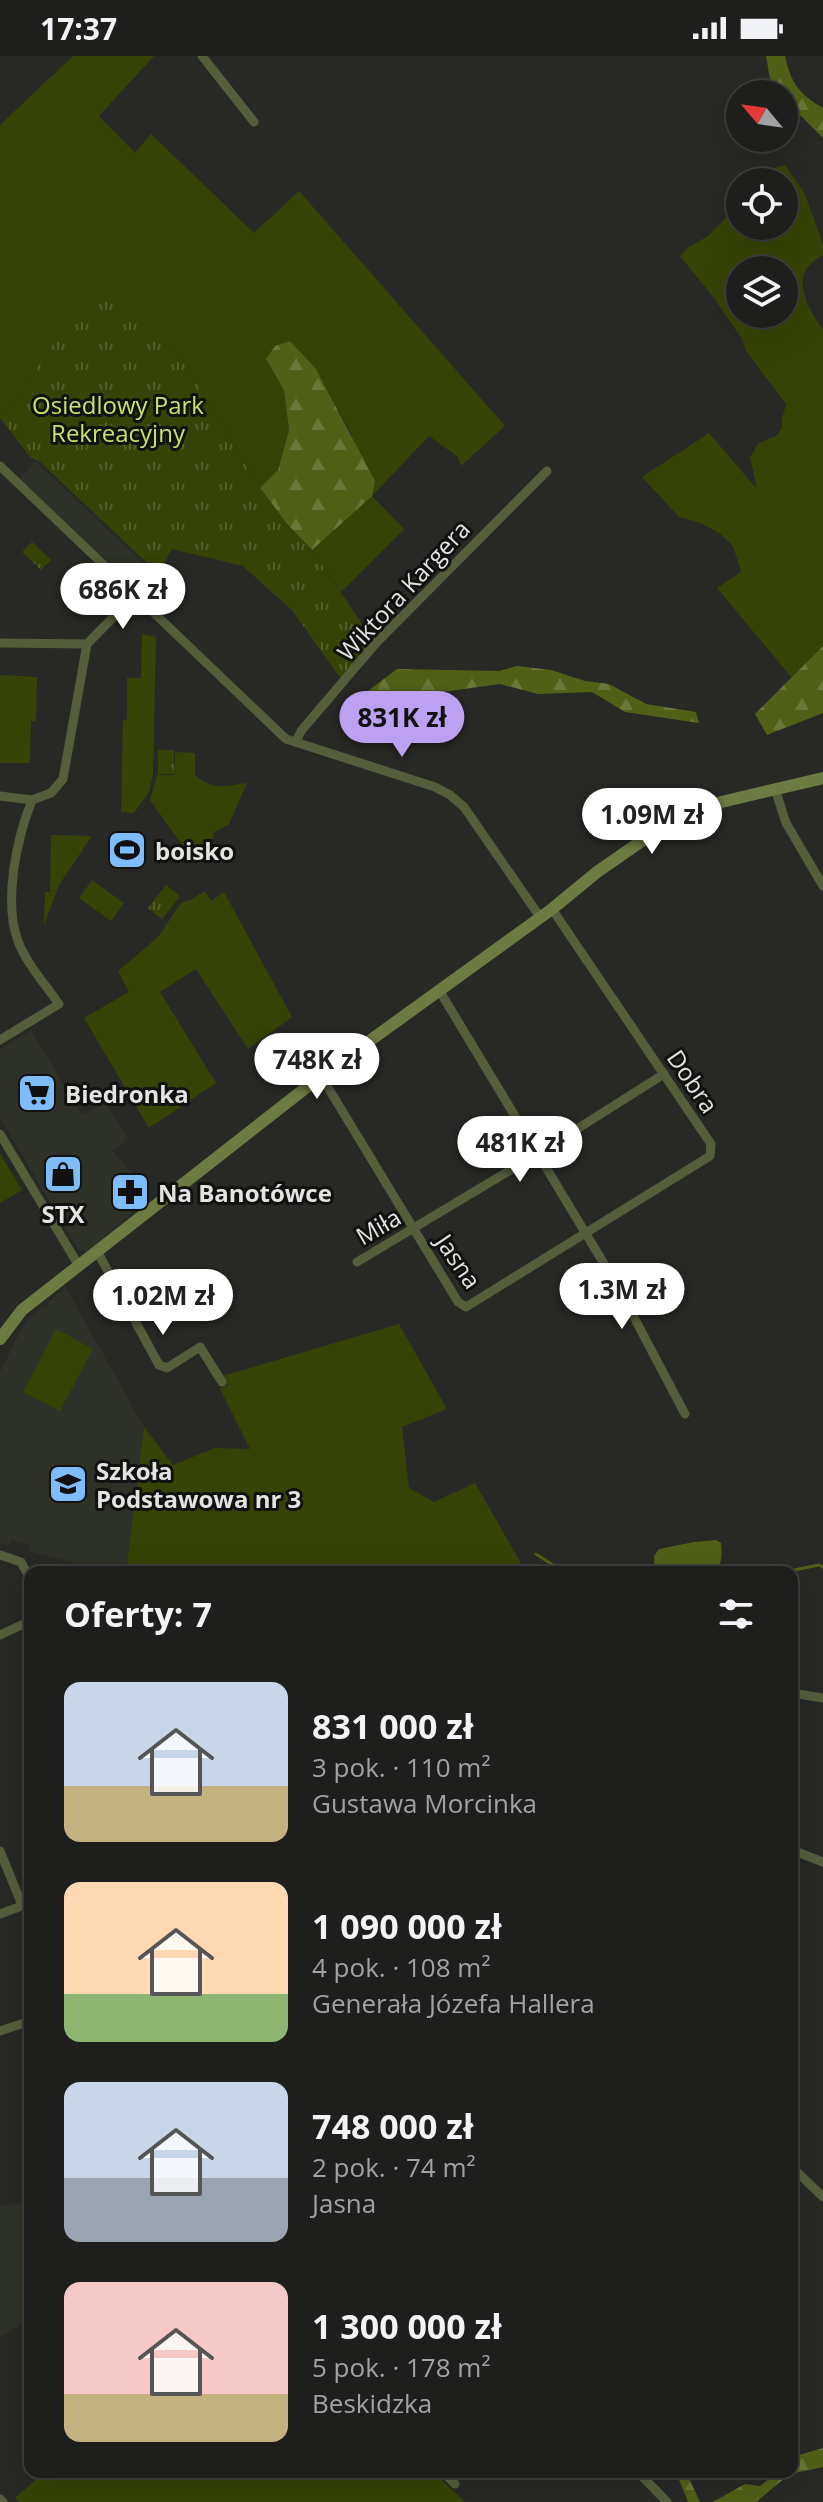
<!DOCTYPE html>
<html lang="pl">
<head>
<meta charset="utf-8">
<style>
  body { margin:0; font-family:"Open Sans",sans-serif; background:#2b2c29; color:#f1f3f6; height:100vh; display:flex; flex-direction:column; font-size:30px; white-space:nowrap }
  * { box-sizing:border-box; margin:0 }
  p { font-size:26px; color:#a1a2a3 }
  .icon { flex:none; width:44px; height:44px; fill:none; stroke:currentColor; stroke-width:2; stroke-linecap:round; stroke-linejoin:round }
  .map { position:relative; flex:1; overflow:hidden }
  .drawer { position:absolute; left:24px; top:1510px; width:774px; height:912px; display:flex; flex-direction:column; background:#1e1f1c; border-radius:16px; box-shadow:0 8px 32px #0002,0 0 0 2px #3c3d3b }
  .drawer>* { flex:none }
  .needle { width:52px; rotate:299deg }
  .buttons { position:absolute; left:726px; top:24px; display:grid; gap:16px }
  .buttons a { display:grid; place-items:center; width:72px; height:72px; border-radius:50%; background:#1e1f1c; box-shadow:0 8px 32px #0002,0 0 0 2px #3c3d3b; font-size:40px }
  .price { position:absolute; translate:-50% -68px; padding:0 18px; border-radius:28px; background:#fff; color:#222; font-size:26px; line-height:52px; filter:drop-shadow(0 2px 4px #0008) }
  .price::after { content:''; position:absolute; left:50%; top:48px; width:24px; height:18px; margin-left:-12px; background:inherit; clip-path:polygon(0 0,100% 0,50% 100%) }
  .price.on { background:#bca0f2; color:#111 }
  ul { padding:0; list-style:none }
  li { display:flex; align-items:center; gap:24px; height:200px; padding:0 40px }
  li span { display:grid; place-items:center; flex:none; width:224px; height:160px; border-radius:16px; color:#555 }
  li>.icon { margin-inline-start:auto }
  span .icon { width:96px; height:96px; fill:#fffc; stroke-width:1 }
  li b { font-size:34px }
  h2 { display:flex; justify-content:space-between; align-items:center; height:96px; padding:0 40px; font-size:34px }
  .status { display:flex; justify-content:space-between; align-items:center; height:56px; padding:0 40px; background:#1e1f1c; direction:ltr }
  .status svg { height:22px; fill:currentColor }
  .map>svg:first-child { display:block }
</style>
</head>
<body>
<div class="status"><b>17:37</b><svg viewBox="0 0 49 12"><path d="M0 12V9h3v3zM5 12V6h3v6zM10 12V3h3v9zM15 12V0h3v12zM26 1h20v11H26zM47 4h2v5h-2z"/></svg></div>
<div class="map">
<svg width="823" height="2446" viewBox="0 0 823 2446">
  <defs>
    <pattern id="forest-firs" width="22" height="20" patternUnits="userSpaceOnUse" patternTransform="scale(2)"><rect width="22" height="20" fill="#506017"/><path d="M5 1l3.5 6h-7zM16 11l3.5 6h-7z" fill="#697738"/></pattern>
    <pattern id="park-tufts" width="24" height="20" patternUnits="userSpaceOnUse" patternTransform="scale(2)"><rect width="24" height="20" fill="#364306"/><path d="M3 7l-1-3M5 7V3M7 7l1-3M15 17l-1-3M17 17v-4M19 17l1-3" fill="none" stroke="#535e2a"/></pattern>
  </defs>
  <rect width="100%" height="100%" fill="#282925"/>
  <g fill="#2e3127">
    <path d="M35,405L146,509L130,527L20,423Z"/>
    <path d="M31,974L82,1059L105,1046L128,1083L113,1095L131,1117L112,1133L132,1157L88,1195L78,1194L0,1061V994Z"/>
    <path d="M66,1232L144,1371L126,1516H108L28,1495L29,1489L12,1484L9,1490L0,1487V1316L21,1274L32,1259L43,1250L45,1252L48,1250L47,1247Z"/>
    <path d="M30,2146V2261L2,2281L0,2278V2150Z"/>
  </g>
  <g fill="#364306" fill-rule="evenodd">
    <path d="M73,0H154L99,60L135,97L151,78L254,177L299,135L505,370L461,410L458,401L429,380L372,440L404,473L341,536L312,494L371,440L351,377L316,314L290,285L266,303L284,334L289,374L278,414L260,432L185,306L94,228L2,364L0,363V69Z"/>
    <path d="M785,109L805,138L823,189V199C818,202 811,207 807,212C795,230 811,258 823,273V590L792,622L717,532L741,516L733,490L719,477L700,467L679,461L642,421L709,377L757,433L750,401L759,387L776,380L782,372V363L786,348L746,295L742,283L714,242L680,200L689,191L708,180L740,148V170H784V126H760L774,112ZM740,214H784V258H740Z"/>
    <path d="M142,578L156,581L153,719L149,736L134,757L121,756L123,664L127,663V622H141Z"/>
    <path d="M0,619L37,621L36,665H31L30,707H0Z"/>
    <path d="M175,696L195,697V719C213,735 224,730 247,727L229,768L214,776L213,782L188,797L150,744L157,719H174Z"/>
    <path d="M51,779L92,780L59,829L44,869L45,836H50Z"/>
    <path d="M92,824L124,847L111,865L79,842Z"/>
    <path d="M205,835L211,845L224,836L292,961L248,993L196,913L160,936L216,1027L149,1072L84,962L129,936L118,915L158,881L181,847L190,844Z"/>
    <path d="M0,1098L22,1134L0,1147Z"/>
    <path d="M399,1268L447,1353L402,1371L409,1432L434,1446L475,1427L526,1516H126L144,1371L173,1409L215,1392L250,1393L220,1333L227,1329L223,1320Z"/>
    <path d="M56,1273L93,1293L60,1355L23,1336Z"/>
    <path d="M45,2416H433L465,2446H19L15,2442Z"/>
  </g>
  <g fill="url(#forest-firs)">
    <path d="M766,0H785C791,27 799,38 823,52V82L784,43V38H779L771,29Z"/>
    <path d="M290,285L316,313L375,425L372,440L312,494L287,468L260,432L278,414L289,374L284,334L266,303L275,290Z"/>
    <path d="M823,590V657L767,679L755,658Z"/>
    <path d="M517,610L551,614L585,625L609,628L646,648L696,656L699,667L625,656L592,636L538,638L500,628L414,640L407,660L428,672L425,680L357,660L352,647L397,613L499,615Z"/>
    <path d="M823,2392V2411L790,2418L756,2446H713L745,2428L760,2430L778,2416H792V2405L799,2399Z"/>
    <path d="M676,2416H686L700,2446H688Z"/>
  </g>
  <g fill="url(#park-tufts)">
    <path d="M94,227L185,306L260,432L287,468L312,494L373,584L341,623L292,554L243,510L172,493L157,520L147,507L39,405L30,401L2,364Z"/>
    <path d="M32,486L51,504L41,514L22,496Z"/>
    <rect x="158" y="694" width="16" height="24"/>
    <path d="M166,829L180,840L162,863L148,852Z"/>
  </g>
  <path fill="#506017" d="M716,1484L721,1487C722,1497 722,1507 716,1516H655L654,1500L659,1493L694,1486Z"/>
  <g fill="none" stroke-linecap="round" stroke-linejoin="round">
    <g stroke="#506017" stroke-width="3">
      <path d="M536,1498L553,1509L657,1514"/>
      <path d="M784,1516L819,1509L823,1511"/>
    </g>
    <g stroke="#545e3b" stroke-width="9">
      <path d="M202,0L254,66"/>
      <path d="M0,410L286,683L435,731L450,739L464,751L540,861"/>
      <path d="M0,587L87,588"/>
      <path d="M87,588L136,538"/>
      <path d="M296,686L301,675L376,587L547,415"/>
      <path d="M775,733L786,767L823,830"/>
      <path d="M0,740L32,744"/>
      <path d="M439,934L618,1231L685,1358"/>
      <path d="M0,984L59,948C45,928 26,907 18,885C3,844 17,782 32,744L51,737L63,723L87,588"/>
      <path d="M321,1020L458,1246L466,1251L710,1100L711,1088L552,853"/>
      <path d="M0,1078L79,1210"/>
      <path d="M97,1195L159,1309L167,1312L200,1291L222,1326"/>
      <path d="M357,1206L539,1097L664,1018"/>
      <path d="M0,1499L21,1506L30,1523"/>
      <path d="M0,1579L30,1565"/>
      <path d="M792,1637L823,1642"/>
      <path d="M792,1794L823,1806"/>
      <path d="M0,1795L22,1849L30,1852"/>
      <path d="M0,1858L27,1848"/>
      <path d="M0,1975L30,1965"/>
      <path d="M792,2111L823,2141"/>
      <path d="M443,2416L455,2428"/>
      <path d="M638,2416L667,2446"/>
      <path d="M0,2443L3,2446"/>
    </g>
    <path stroke="#6c7b42" stroke-width="12" d="M0,1283L22,1254L321,1020L552,853L597,816L659,773L686,758L713,748L823,722"/>
  </g>
  <defs>
    <symbol id="stadium-square" viewBox="-11 -11 22 22"><rect x="-9" y="-9" width="18" height="18" rx="4" fill="#7ebdf9" stroke="#111110"/><path d="M0-5a6.5 5 0 1 0 0 10a6.5 5 0 1 0 0-10ZM-3.5-1.8h7v3.6h-7Z" fill="#111"/></symbol>
    <symbol id="supermarket-square" viewBox="-11 -11 22 22"><rect x="-9" y="-9" width="18" height="18" rx="4" fill="#7ebdf9" stroke="#111110"/><path d="M-6-5.5h2.5l.6 2H6L4.5 2H-2.5L-4.4-4H-6ZM-1.5 3.2a1.3 1.3 0 1 0 .1 0ZM3 3.2a1.3 1.3 0 1 0 .1 0Z" fill="#111"/></symbol>
    <symbol id="shop-square" viewBox="-11 -11 22 22"><rect x="-9" y="-9" width="18" height="18" rx="4" fill="#7ebdf9" stroke="#111110"/><path d="M-5-2.5h2.3a2.7 3.5 0 0 1 5.4 0H5L5.5 6h-11ZM-1.5-2.5h3a1.5 2.3 0 0 0-3 0Z" fill="#111"/></symbol>
    <symbol id="pharmacy-square" viewBox="-11 -11 22 22"><rect x="-9" y="-9" width="18" height="18" rx="4" fill="#7ebdf9" stroke="#111110"/><path d="M-2-6h4v4h4v4h-4v4h-4v-4h-4v-4h4Z" fill="#111"/></symbol>
    <symbol id="school-square" viewBox="-11 -11 22 22"><rect x="-9" y="-9" width="18" height="18" rx="4" fill="#7ebdf9" stroke="#111110"/><path d="M0-5L7-2L0 1L-7-2ZM-4 1L0 2.5L4 1V4Q0 6-4 4Z" fill="#111"/></symbol>
  </defs>
  <g fill-rule="evenodd">
    <use href="#stadium-square" x="105" y="772" width="44" height="44"/>
    <use href="#supermarket-square" x="15" y="1015" width="44" height="44"/>
    <use href="#shop-square" x="41" y="1096" width="44" height="44"/>
    <use href="#pharmacy-square" x="108" y="1114" width="44" height="44"/>
    <use href="#school-square" x="46" y="1406" width="44" height="44"/>
  </g>
  <g text-anchor="middle" dominant-baseline="central" stroke-width="6" stroke-linejoin="round" paint-order="stroke">
    <g font-size="24" fill="#c5e46a" stroke="#111110">
      <text x="118" y="348">Osiedlowy Park<tspan x="118" dy="28">Rekreacyjny</tspan></text>
    </g>
    <g font-size="24" fill="#e3e4e1" stroke="#111110">
      <text transform="translate(403 534) rotate(-47)">Wiktora Kargera</text>
      <text transform="translate(693 1025) rotate(56)">Dobra</text>
      <text transform="translate(378 1170) rotate(-30)">Miła</text>
      <text transform="translate(459 1205) rotate(56)">Jasna</text>
    </g>
    <g font-size="24" font-weight="bold" fill="#e3e4e1" stroke="#111110" text-anchor="start">
      <text x="155" y="794">boisko</text>
      <text x="65" y="1037">Biedronka</text>
      <text x="158" y="1136">Na Banotówce</text>
      <text x="63" y="1157" text-anchor="middle">STX</text>
      <text x="96" y="1414">Szkoła<tspan x="96" dy="28">Podstawowa nr 3</tspan></text>
    </g>
  </g>
</svg>
<div class="buttons">
<a><svg class="needle" viewBox="-14 -14 28 28"><path d="M0-13l5 13h-10z" fill="#e53935"/><path d="M0 13l5-13h-10z" fill="#a1a2a3"/></svg></a>
<a><svg class="icon" aria-label="locate" viewBox="0 0 24 24"><circle cx="12" cy="12" r="6"/><path d="M12 2v4M12 18v4M2 12h4M18 12h4"/></svg></a>
<a><svg class="icon" aria-label="layers" viewBox="0 0 24 24"><path d="M12 4l9 5-9 5-9-5zM3 14l9 5 9-5"/></svg></a>
</div>
<b class="price" style="left:123px;top:575px">686K zł</b>
<b class="price on" style="left:402px;top:703px">831K zł</b>
<b class="price" style="left:652px;top:800px">1.09M zł</b>
<b class="price" style="left:317px;top:1045px">748K zł</b>
<b class="price" style="left:520px;top:1128px">481K zł</b>
<b class="price" style="left:622px;top:1275px">1.3M zł</b>
<b class="price" style="left:163px;top:1281px">1.02M zł</b>
<section class="drawer">
<h2>Oferty: 7<svg class="icon" aria-label="filters" viewBox="0 0 24 24"><path d="M4 7h16M4 17h16"/><circle cx="9" cy="7" r="2"/><circle cx="15" cy="17" r="2"/></svg></h2>
<ul>
<li><span style="background:linear-gradient(#c9d6e8 65%,#c2b280 0)"><svg class="icon" aria-label="home" viewBox="0 0 24 24"><path d="M3 11l9-7 9 7M6 9v11h12V9"/></svg></span><div><b>831 000 zł</b><p>3 pok. · 110 m²</p><p>Gustawa Morcinka</p></div></li>
<li><span style="background:linear-gradient(#ffd9b3 70%,#8fb573 0)"><svg class="icon" aria-label="home" viewBox="0 0 24 24"><path d="M3 11l9-7 9 7M6 9v11h12V9"/></svg></span><div><b>1 090 000 zł</b><p>4 pok. · 108 m²</p><p>Generała Józefa Hallera</p></div></li>
<li><span style="background:linear-gradient(#c9d6e8 60%,#9aa5b1 0)"><svg class="icon" aria-label="home" viewBox="0 0 24 24"><path d="M3 11l9-7 9 7M6 9v11h12V9"/></svg></span><div><b>748 000 zł</b><p>2 pok. · 74 m²</p><p>Jasna</p></div></li>
<li><span style="background:linear-gradient(#f6c9c9 70%,#c2b280 0)"><svg class="icon" aria-label="home" viewBox="0 0 24 24"><path d="M3 11l9-7 9 7M6 9v11h12V9"/></svg></span><div><b>1 300 000 zł</b><p>5 pok. · 178 m²</p><p>Beskidzka</p></div></li>
</ul>
</section>
</div>
</body>
</html>
